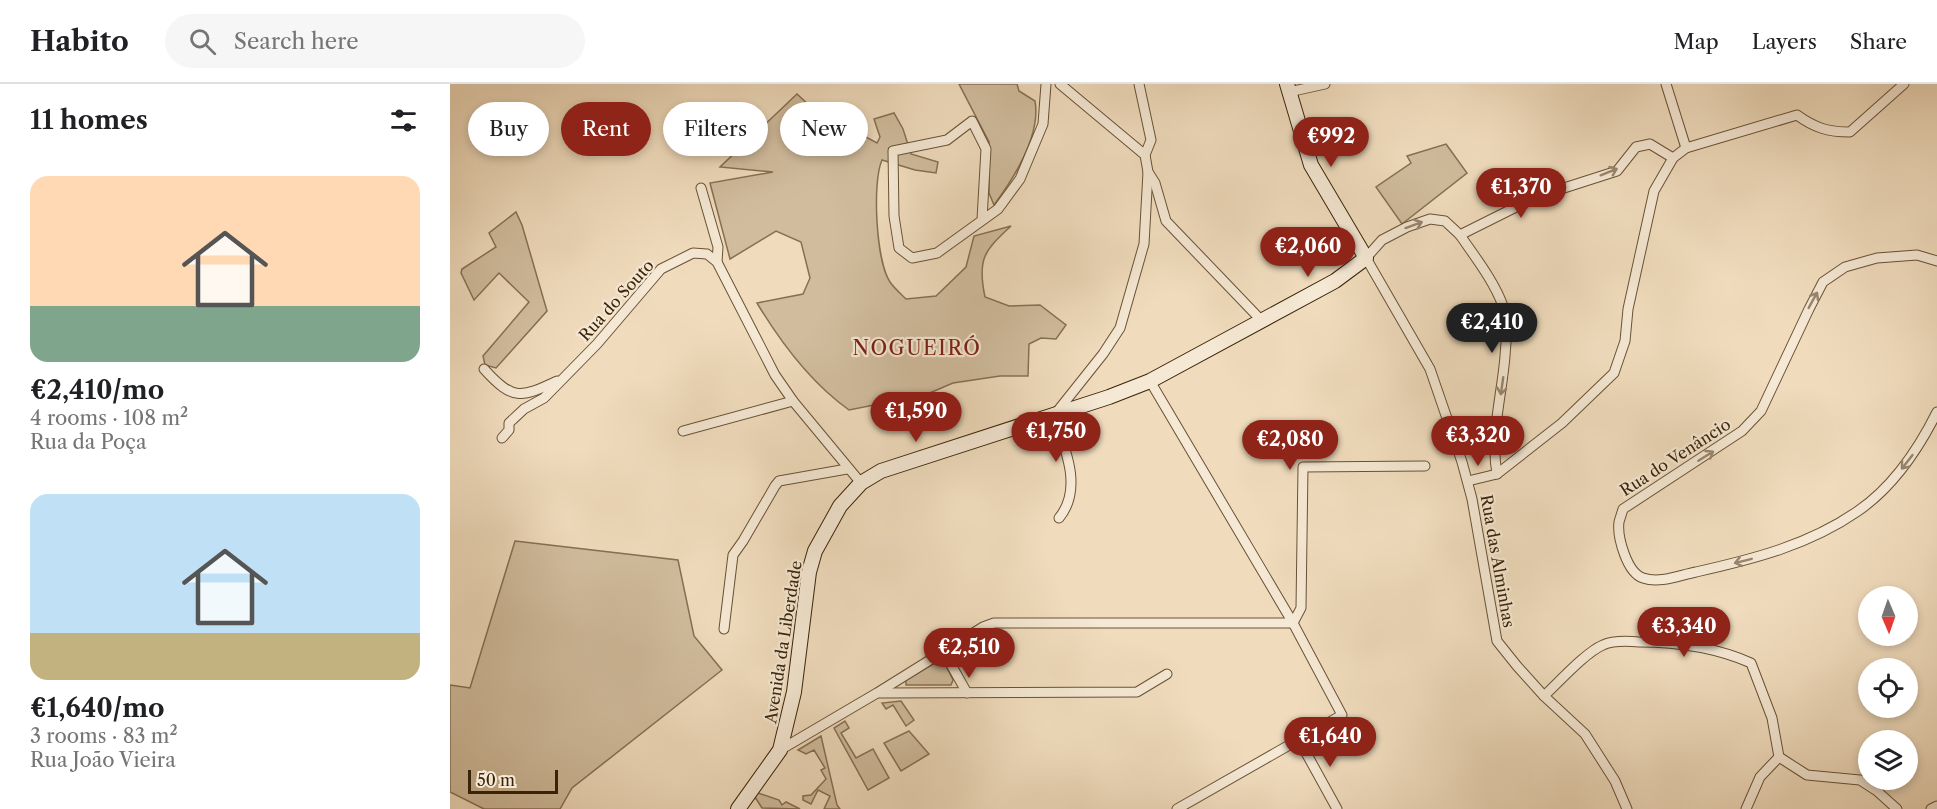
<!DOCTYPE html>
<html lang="en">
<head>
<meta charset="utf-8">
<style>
  body { margin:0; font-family:"Libre Caslon Text",serif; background:#f6f6f6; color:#202124; height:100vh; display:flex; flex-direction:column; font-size:22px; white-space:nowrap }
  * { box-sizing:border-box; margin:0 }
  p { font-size:20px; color:#757577 }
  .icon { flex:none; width:33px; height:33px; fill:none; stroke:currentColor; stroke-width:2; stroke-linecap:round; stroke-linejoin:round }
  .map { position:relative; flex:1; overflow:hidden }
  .sheet { display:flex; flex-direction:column; background:#fff; width:450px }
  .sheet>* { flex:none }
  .hud { position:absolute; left:18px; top:18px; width:570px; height:54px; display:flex; gap:12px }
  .needle { width:39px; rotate:178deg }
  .fabs { position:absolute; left:1408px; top:502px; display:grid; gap:12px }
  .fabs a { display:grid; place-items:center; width:60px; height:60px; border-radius:50%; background:#fff; box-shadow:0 3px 9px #0003; font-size:30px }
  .scale { position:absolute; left:18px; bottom:15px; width:90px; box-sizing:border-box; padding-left:6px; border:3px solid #3a2408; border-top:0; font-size:16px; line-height:21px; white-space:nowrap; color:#3a2408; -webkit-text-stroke:4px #f5e8d4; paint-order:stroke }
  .price { position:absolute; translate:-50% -51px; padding:0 14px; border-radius:21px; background:#8f2418; color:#fff; font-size:20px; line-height:39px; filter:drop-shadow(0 2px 3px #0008) }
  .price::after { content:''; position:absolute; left:50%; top:36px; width:18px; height:14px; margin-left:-9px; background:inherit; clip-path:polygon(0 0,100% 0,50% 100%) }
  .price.current { background:#222; color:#fff }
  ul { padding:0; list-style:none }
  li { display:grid; align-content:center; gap:12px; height:318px; padding:0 30px }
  li span { display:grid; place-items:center; height:186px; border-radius:18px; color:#555 }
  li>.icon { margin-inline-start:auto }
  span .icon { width:108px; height:108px; fill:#fffc; stroke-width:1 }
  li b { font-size:26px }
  h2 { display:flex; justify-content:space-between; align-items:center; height:72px; padding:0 30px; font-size:26px }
  .pill { padding:0 21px; border-radius:27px; background:#fff; box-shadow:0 3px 9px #0003; font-size:21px; line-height:54px }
  .pill.current { background:#8f2418; color:#fff }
  header { display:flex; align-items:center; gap:36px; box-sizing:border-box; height:84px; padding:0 30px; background:#fff; border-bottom:2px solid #e0e0e0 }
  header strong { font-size:28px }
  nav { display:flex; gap:33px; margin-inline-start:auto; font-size:21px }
  .search { width:420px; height:54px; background:#f6f6f6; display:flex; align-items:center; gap:15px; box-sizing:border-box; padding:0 21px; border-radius:33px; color:#757577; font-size:22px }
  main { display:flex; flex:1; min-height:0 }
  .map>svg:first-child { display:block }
</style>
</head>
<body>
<header>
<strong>Habito</strong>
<div class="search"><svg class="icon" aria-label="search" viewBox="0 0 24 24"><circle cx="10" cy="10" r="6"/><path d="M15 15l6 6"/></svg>Search here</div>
<nav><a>Map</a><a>Layers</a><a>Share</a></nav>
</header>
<main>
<section class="sheet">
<h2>11 homes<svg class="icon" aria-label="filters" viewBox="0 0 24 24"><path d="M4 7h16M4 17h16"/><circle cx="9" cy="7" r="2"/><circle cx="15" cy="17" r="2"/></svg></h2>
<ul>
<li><span style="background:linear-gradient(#ffd9b3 70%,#7fa58c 0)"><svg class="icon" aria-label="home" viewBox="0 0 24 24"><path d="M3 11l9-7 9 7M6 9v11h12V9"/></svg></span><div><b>€2,410/mo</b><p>4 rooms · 108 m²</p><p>Rua da Poça</p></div></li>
<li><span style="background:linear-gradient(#bfe0f5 75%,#c2b280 0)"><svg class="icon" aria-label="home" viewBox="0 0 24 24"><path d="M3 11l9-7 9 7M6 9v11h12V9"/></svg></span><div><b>€1,640/mo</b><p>3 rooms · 83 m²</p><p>Rua João Vieira</p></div></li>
</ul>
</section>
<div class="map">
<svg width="1487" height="725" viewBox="0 0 1487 725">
  <rect width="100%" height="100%" fill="#f0dcbd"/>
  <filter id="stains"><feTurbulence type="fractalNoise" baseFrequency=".00333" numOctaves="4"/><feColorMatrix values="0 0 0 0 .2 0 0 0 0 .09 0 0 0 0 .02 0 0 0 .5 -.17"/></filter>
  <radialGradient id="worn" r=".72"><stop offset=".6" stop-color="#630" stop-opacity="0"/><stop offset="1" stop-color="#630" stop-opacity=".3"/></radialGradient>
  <g fill="#d1bd9e" stroke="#867053" stroke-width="1.5">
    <path d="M509,0H567L569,7L585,17C591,51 564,94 544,121L539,109V58Z"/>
    <path d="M347,10L362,24L427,59L430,53L424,35L444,29L453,45L461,70L488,78L486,89L465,86L432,76C422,98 426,177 440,198C444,204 451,210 456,215L486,212L516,183L524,152L561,142C534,167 527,175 535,213L559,222L590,221L616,241L606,255L591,254L579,260L578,292H550L503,299L475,311L399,326C361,299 331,259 307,219L353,210L360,194L351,158L326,147L280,175L260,99L323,88L270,83Z"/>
    <path d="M996,60L1017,89L952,140L926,103L961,79L957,72Z"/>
    <path d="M66,128L72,141L97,227L46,284L35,281L33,272L79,218L49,189L24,216L11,189L12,185L46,163L39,149Z"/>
    <path d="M65,457L228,476L244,552L272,586L122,704L110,725H34L0,708V601L20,604Z"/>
    <path d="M488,577L494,578L503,596L501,601H456V596Z"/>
    <path d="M451,617L464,636L456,642L443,621L436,625L432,619Z"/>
    <path d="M395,637L399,644L391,649L406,674L423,665L439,694L418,706L384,644Z"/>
    <path d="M459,647L479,670L451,687L434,659Z"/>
    <path d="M371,652L387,721L390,725H374L380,712L368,706L361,720L353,716V712L361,711L376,695L371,686L375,684L364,666L356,670L348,666Z"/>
    <path d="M305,708L329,716L332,721L336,718L350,725L312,724L303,710Z"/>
  </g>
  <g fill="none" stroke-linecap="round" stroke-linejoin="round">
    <defs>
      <g id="street">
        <path d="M689,0L701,56L695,71"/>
        <path d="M1216,0L1236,64"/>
        <path d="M839,8L875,0"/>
        <path d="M698,88L705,99L716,137L811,236"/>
        <path d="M251,104L268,163L267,178"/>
        <path d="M532,135L536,65L522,37L497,56L443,67L444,132L449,164L462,174L487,169L548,125L570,95L593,40L596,0"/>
        <path d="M1010,151C1025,173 1044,197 1053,222C1059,238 1056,255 1055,272C1052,311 1040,351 1047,390"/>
        <path d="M1487,177L1467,171L1427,174L1395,183L1373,198L1359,225L1311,327L1292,347L1173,425C1172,429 1170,434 1169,438C1167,453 1177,489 1193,494C1210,500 1230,491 1246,488C1304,475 1359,461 1408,427C1443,403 1468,366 1487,328"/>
        <path d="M34,285C63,317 71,314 107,297"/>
        <path d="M700,297L843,539L892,631L727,725"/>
        <path d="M606,329L653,270L670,244L694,160L698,88L695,71L610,0"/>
        <path d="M603,330C614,362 634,404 609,434"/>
        <path d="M233,347L343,317"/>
        <path d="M52,354L59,346V339L74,325L94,314L147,260L211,185L243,169L257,170L267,178L325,291L343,317L411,399"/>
        <path d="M1018,397L1047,390L1112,339L1164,289L1175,257L1178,225L1204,107L1223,74L1236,64L1347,31C1365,44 1378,48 1400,48L1454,0"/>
        <path d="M843,539L851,524L853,383L975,382"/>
        <path d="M274,545L283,471L293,457L325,402L329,397L397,385"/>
        <path d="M494,568L517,609"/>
        <path d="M430,609L687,608L717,590"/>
        <path d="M1094,612C1109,598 1136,568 1153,561C1164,556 1178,557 1189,558C1228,558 1265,563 1301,579L1322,634L1329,673"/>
        <path d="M849,656L887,725"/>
        <path d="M330,666L427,609L533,543L544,539H843"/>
        <path d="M1329,673L1357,691L1410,696L1427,707L1447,725"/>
        <path d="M1177,725L1165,697L1135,650L1094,612L1067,582L1047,557L1022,415L1012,378L980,285L916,174L932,156L957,143L980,135L995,137L1010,151L1086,113L1167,87L1186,63L1200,60L1223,74"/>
        <path d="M1296,725L1310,693L1329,673"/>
        <path d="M1481,725L1487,722"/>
      </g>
      <path id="secondary" d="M288,725L330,666L344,608L359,488L365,467L390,422L411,399L431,387L659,313L700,297L885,197L916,174L861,81L837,0"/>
    </defs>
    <use href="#street" stroke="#685235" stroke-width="11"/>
    <use href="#secondary" stroke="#3a2408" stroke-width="16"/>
    <use href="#street" stroke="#f5e8d4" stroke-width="9"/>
    <use href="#secondary" stroke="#f5e8d4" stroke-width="14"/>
  </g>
  <defs><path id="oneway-shaft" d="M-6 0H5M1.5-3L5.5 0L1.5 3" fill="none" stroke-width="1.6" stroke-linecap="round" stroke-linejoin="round" transform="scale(1.5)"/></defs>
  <g stroke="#98866e">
    <use href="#oneway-shaft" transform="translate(1159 88) rotate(-22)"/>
    <use href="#oneway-shaft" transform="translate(964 141) rotate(-20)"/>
    <use href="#oneway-shaft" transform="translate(1363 216) rotate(-61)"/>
    <use href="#oneway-shaft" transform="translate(1052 302) rotate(98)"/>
    <use href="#oneway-shaft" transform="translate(1256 372) rotate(-32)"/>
    <use href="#oneway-shaft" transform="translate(1457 378) rotate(128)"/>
    <use href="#oneway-shaft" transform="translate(1293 477) rotate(166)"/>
  </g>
  <g text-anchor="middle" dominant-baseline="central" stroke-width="4.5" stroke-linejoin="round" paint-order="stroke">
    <g font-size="16" fill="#3a2408" stroke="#f5e8d4">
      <text transform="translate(166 216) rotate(-48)">Rua do Souto</text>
      <text transform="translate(1225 373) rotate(-33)">Rua do Venâncio</text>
      <text transform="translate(1048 477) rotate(80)">Rua das Alminhas</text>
      <text transform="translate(333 558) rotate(-81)">Avenida da Liberdade</text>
    </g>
    <g font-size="20" letter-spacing="1.5" fill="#7a1f14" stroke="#f5e8d4">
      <text x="467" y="264">NOGUEIRÓ</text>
    </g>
  </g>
  <rect width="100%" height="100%" filter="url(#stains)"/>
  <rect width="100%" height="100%" fill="url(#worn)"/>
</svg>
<div class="fabs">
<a><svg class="needle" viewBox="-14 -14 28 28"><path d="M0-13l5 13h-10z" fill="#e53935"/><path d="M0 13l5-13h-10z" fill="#757577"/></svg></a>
<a><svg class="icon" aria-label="locate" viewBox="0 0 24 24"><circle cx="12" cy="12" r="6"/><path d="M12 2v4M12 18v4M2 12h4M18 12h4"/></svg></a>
<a><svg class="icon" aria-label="layers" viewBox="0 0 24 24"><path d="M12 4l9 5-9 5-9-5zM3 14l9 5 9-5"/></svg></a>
</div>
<div class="scale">50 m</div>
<b class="price" style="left:881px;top:84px">€992</b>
<b class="price" style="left:1071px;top:135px">€1,370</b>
<b class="price" style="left:858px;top:194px">€2,060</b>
<b class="price current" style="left:1042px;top:270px">€2,410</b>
<b class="price" style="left:466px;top:359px">€1,590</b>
<b class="price" style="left:606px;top:379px">€1,750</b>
<b class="price" style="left:1028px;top:383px">€3,320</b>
<b class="price" style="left:840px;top:387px">€2,080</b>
<b class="price" style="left:1234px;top:574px">€3,340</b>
<b class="price" style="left:519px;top:595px">€2,510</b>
<b class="price" style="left:880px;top:684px">€1,640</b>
<div class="hud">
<a class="pill">Buy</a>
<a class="pill current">Rent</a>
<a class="pill">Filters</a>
<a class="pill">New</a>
</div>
</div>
</main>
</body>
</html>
